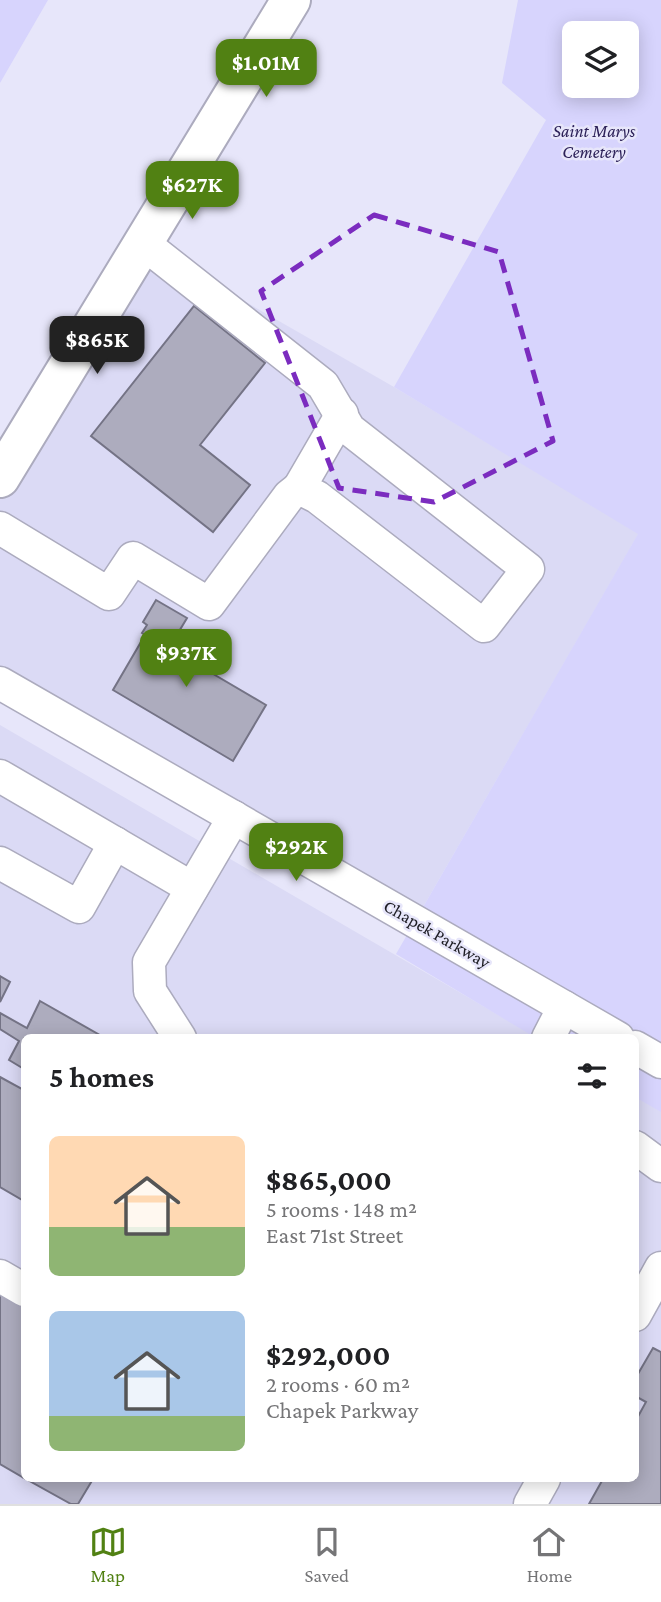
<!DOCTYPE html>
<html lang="en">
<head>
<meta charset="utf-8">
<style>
  body { margin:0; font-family:"Crimson Pro",serif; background:#f2f2f2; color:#202124; height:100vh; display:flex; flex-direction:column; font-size:26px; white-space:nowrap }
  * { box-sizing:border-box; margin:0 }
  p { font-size:23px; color:#757577 }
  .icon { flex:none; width:38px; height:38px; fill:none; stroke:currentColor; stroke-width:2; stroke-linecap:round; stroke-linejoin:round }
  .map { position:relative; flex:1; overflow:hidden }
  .side { position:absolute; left:21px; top:1034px; width:618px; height:448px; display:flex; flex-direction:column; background:#fff; border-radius:10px; box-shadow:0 4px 18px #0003 }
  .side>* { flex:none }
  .tools { position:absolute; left:562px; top:21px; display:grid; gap:14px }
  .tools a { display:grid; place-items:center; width:77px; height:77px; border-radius:10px; background:#fff; box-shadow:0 4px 18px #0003; font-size:35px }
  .price { position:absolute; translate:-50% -60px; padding:0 16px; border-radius:14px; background:#518113; color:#fff; font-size:23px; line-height:46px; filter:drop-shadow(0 2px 4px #0008) }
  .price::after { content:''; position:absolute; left:50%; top:42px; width:21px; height:16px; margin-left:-10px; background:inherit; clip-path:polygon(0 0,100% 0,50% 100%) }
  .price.current { background:#222; color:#fff }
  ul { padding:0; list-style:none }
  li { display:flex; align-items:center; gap:21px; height:175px; padding:0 28px }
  li span { display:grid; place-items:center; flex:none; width:196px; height:140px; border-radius:10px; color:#555 }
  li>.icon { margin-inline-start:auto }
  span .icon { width:84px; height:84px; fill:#fffc; stroke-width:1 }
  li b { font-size:30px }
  h2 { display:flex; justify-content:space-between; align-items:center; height:84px; padding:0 28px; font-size:30px }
  .menu { display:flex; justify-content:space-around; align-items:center; height:98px; border-top:2px solid #e0e0e0; background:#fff; font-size:19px; color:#757577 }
  .menu a { display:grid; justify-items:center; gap:4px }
  .menu .current { color:#518113 }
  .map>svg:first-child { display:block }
</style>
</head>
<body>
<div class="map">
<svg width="661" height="1504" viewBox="0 0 661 1504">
  <rect width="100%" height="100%" fill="#e7e6fa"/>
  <g fill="#dbdaf5">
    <path d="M143,243L394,387L639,533L415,921L0,683V478Z"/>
    <path d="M0,725L538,1038H24V1479H635V1096L661,1111V1504H0Z"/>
  </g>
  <g fill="#d7d4fd" fill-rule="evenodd">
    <path d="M0,0H48L0,83Z"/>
    <path d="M518,0H661V1112L635,1097V1038H536L396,954L638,534L394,387L546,120L502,83ZM574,33H626V86H574Z"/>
  </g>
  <g fill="#adacbe" stroke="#747385" stroke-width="2">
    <path d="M194,306L265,363L200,445L250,485L213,532L91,436Z"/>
    <path d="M156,600L187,618L169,648L266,705L233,761L113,690L145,635L142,633L147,625L143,622Z"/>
    <path d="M0,976L10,982L0,1002Z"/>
    <path d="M40,1001L105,1038H24V1069L9,1060L19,1041L0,1029V1013L27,1028Z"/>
    <path d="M0,1077L24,1090V1201L0,1187Z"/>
    <path d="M0,1291L24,1305V1478L0,1464Z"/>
    <path d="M653,1348L661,1352V1504H589L603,1479H635V1422L646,1402L635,1396V1379Z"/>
    <path d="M26,1479H93L78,1504H71Z"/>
  </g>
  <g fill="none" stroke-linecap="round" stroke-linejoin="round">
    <defs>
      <g id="minor">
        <path d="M299,488L342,414"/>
        <path d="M0,528L109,594L133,558L209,604L289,496L299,488L317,497L484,626L528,569L349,429L323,385L143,243"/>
        <path d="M0,683L618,1038"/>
        <path d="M0,776L192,888"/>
        <path d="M0,863L79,907L115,843"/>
        <path d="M180,1038L150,991L149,962L234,817"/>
        <path d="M548,1038L564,1007"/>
        <path d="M635,1047L661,1062"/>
        <path d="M635,1147L661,1166"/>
        <path d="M0,1276L24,1290"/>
        <path d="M635,1315L661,1268"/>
        <path d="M530,1504L544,1479"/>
      </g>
      <path id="major" d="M0,478L291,0"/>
    </defs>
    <use href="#minor" stroke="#acabbe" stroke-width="35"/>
    <use href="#major" stroke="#acabbe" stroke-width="42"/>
    <use href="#minor" stroke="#fff" stroke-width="32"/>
    <use href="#major" stroke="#fff" stroke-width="38"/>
  </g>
  <path fill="none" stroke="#7b2cbf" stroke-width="5" stroke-dasharray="14 9" stroke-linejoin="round" d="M374,215L499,252L553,441L434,502L339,488L261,291Z"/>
  <g text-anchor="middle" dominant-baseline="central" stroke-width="5" stroke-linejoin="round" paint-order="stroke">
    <g font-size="18" font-style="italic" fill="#2c2158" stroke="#e7e6fa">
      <text x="594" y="131">Saint Marys<tspan x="594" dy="21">Cemetery</tspan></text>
    </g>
    <g font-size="18" fill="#1c1c23" stroke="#e7e6fa">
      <text transform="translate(437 934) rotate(30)">Chapek Parkway</text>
    </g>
  </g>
</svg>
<div class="tools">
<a><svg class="icon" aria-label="layers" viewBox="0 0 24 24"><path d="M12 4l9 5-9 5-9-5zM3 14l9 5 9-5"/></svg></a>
</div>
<b class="price" style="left:266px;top:99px">$1.01M</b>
<b class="price" style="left:192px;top:221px">$627K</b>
<b class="price current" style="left:97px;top:376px">$865K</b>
<b class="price" style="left:186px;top:689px">$937K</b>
<b class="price" style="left:296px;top:883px">$292K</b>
<section class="side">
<h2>5 homes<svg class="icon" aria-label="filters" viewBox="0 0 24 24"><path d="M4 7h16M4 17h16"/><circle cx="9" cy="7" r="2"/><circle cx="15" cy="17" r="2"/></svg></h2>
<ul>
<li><span style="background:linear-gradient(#ffd9b3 65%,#8fb573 0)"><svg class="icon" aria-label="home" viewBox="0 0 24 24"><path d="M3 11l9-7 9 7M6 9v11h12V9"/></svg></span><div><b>$865,000</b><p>5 rooms · 148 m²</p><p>East 71st Street</p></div></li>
<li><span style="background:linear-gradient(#a9c7e8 75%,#8fb573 0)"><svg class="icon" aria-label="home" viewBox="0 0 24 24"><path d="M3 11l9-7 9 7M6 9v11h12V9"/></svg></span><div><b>$292,000</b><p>2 rooms · 60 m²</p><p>Chapek Parkway</p></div></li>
</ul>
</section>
</div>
<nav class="menu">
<a class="current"><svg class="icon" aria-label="map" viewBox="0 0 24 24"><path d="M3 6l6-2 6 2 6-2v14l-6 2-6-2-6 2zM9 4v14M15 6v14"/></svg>Map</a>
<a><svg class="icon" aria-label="saved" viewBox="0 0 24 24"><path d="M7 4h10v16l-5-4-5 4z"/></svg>Saved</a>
<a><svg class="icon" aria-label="home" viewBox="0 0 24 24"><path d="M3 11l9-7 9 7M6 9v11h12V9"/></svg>Home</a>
</nav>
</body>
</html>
